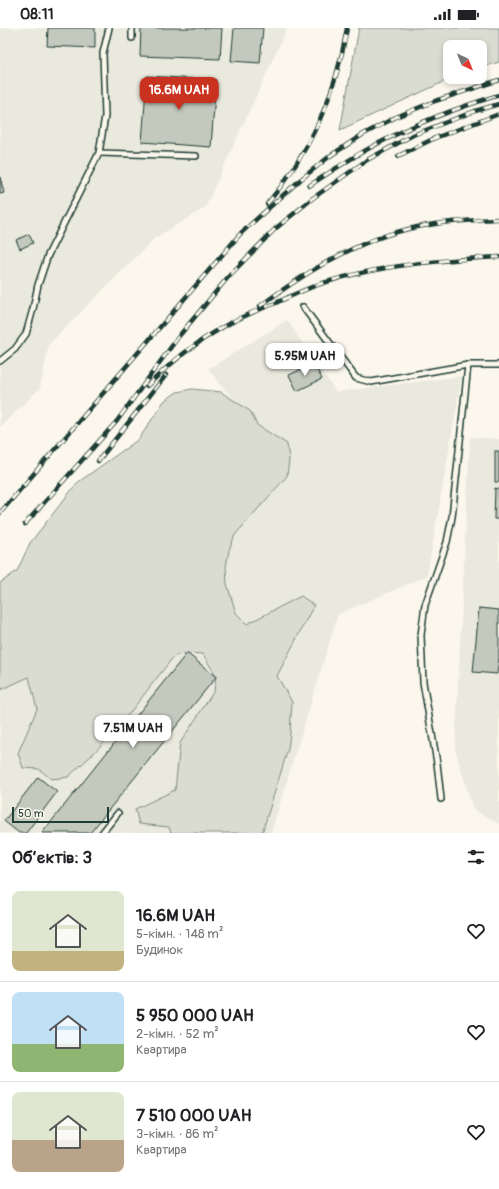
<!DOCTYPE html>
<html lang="uk">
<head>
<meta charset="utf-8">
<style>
  body { margin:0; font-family:Pangolin,sans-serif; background:#f2f2f2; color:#202124; height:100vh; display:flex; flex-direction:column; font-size:15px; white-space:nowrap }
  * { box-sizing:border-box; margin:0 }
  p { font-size:13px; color:#757577 }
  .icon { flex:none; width:22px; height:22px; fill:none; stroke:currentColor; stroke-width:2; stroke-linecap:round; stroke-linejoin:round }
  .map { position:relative; height:805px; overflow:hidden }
  .drawer { display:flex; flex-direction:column; background:#fff; flex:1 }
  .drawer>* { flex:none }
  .needle { width:26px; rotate:137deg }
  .tools { position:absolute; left:443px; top:12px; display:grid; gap:8px }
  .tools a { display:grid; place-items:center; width:44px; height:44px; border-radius:8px; background:#fff; box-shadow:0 2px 6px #0003; font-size:20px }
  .scale { position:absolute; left:12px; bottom:10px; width:97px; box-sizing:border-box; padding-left:4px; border:2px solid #1f3d34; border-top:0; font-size:11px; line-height:14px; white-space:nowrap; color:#1f3d34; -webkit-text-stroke:3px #fbf7ec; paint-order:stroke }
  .price { position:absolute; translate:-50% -34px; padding:0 9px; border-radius:8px; background:#fff; color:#222; font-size:13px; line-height:26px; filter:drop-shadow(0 1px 2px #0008) }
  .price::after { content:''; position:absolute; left:50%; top:24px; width:12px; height:9px; margin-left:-6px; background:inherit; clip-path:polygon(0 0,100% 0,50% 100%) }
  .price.current { background:#c8321e; color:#fff }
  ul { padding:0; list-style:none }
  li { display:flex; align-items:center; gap:12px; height:100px; padding:0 12px }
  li+li { border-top:1px solid #e0e0e0 }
  li span { display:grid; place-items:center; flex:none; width:112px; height:80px; border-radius:8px; color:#555 }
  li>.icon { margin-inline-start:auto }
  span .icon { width:48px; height:48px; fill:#fffc; stroke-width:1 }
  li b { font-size:17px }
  h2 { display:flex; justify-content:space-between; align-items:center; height:48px; padding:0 12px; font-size:17px }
  .status { display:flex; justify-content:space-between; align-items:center; height:28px; padding:0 20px; background:#fff; direction:ltr }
  .status svg { height:11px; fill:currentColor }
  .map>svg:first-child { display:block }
</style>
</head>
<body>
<div class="status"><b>08:11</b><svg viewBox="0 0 49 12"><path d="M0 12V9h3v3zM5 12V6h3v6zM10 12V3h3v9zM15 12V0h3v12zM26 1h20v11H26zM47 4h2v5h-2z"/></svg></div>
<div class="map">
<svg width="499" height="805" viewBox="0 0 499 805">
  <rect width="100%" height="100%" fill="#fbf7ec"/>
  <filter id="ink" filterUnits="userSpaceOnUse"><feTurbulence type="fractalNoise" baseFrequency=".025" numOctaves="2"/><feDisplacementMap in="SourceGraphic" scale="8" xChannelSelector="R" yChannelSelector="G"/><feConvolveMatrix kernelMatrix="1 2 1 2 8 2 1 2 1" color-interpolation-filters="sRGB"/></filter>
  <g filter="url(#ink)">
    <g fill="#eae9de">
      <path d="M0,0H287L205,180L155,210L49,316L40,360L0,399Z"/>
      <path d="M287,292L336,364L462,348L427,548L338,586L271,805H0V658L234,373L208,341Z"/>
      <path d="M470,409L499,411V796L473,781L455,721Z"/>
    </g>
    <g fill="#dbdcd1" stroke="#7d8c82">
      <path d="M359,0H499V34L480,40V19H450V49H454L340,102Z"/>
      <path d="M192,361L221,364L250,383L257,397L287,416L289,432L287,448L235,507L229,522L226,539L227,556L236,585L247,596L301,568L314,577L277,648L292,674L290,705L288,721L262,805H171L169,799L139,796L135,781L175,762L180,715L214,663L216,648L203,626L187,625L174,628L125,691L93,726L68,749L51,751L39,741L23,740L18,725L37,681L29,649L0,662V555L17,543L30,515L77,455L139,411L164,373L177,364Z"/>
    </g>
    <g fill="#c4c9be" stroke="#1f3d34">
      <path d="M48,0H95V20L47,18Z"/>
      <path d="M141,0H222L220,31L140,28Z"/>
      <path d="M234,0H263L260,35L231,33Z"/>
      <path d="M147,48L216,52L211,119L142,114Z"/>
      <path d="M0,149L4,165L0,166Z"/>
      <path d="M29,206L33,215L20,221L16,212Z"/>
      <path d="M314,336L322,351L297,363L289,347Z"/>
      <rect x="495" y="423" width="4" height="31"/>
      <path d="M495,460L499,461V491H494Z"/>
      <path d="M479,580L499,582V629L497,646L473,644Z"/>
      <path d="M187,625L216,649L90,805H42Z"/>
      <path d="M38,749L57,764L26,805H19L4,793Z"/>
    </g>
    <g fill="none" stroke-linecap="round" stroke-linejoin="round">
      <defs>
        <g id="service">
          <path d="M132,10V0"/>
          <path d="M99,125L196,128"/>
          <path d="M303,279L356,350L371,354L468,337H499"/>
          <path d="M0,333L15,321L26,306L33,281L38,257L48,227L99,125L105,88L103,25L109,0"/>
          <path d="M441,771L437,735L423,654L421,607L425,577L447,514L452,489L468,337"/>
          <path d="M102,805L118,785"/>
        </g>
      </defs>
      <use href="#service" stroke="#1f3d34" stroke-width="8"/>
      <use href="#service" stroke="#fbf7ec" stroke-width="5"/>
      <defs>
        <g id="rail">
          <path d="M398,128L435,110L499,86"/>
          <path d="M309,158C333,142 358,125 385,112C421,93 460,79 499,67"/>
          <path d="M267,176C310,125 336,66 347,0"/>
          <path d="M260,278C310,241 367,206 429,197C452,193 476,192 499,191"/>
          <path d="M147,358C170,335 195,315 223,299C240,289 258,282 276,275C291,268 307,260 323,255C380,237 440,232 499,229"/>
          <path d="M98,433L166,347"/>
          <path d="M0,485L241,205L300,152L330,128L362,107L396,89L435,73L499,52"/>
          <path d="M25,496L117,393L179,308L229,248L275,201L313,170L367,132L413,107L475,83L499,76"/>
        </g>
      </defs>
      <use href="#rail" stroke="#1f3d34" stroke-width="4.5"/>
      <use href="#rail" stroke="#fbf7ec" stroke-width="3" stroke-dasharray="9" stroke-linecap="butt"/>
    </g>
  </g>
</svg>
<div class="tools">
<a><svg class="needle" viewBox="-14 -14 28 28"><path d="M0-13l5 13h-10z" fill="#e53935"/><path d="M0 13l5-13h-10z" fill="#757577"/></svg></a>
</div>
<div class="scale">50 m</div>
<b class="price current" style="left:179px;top:83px">16.6M UAH</b>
<b class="price" style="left:305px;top:349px">5.95M UAH</b>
<b class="price" style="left:133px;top:721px">7.51M UAH</b>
</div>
<section class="drawer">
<h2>Об’єктів: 3<svg class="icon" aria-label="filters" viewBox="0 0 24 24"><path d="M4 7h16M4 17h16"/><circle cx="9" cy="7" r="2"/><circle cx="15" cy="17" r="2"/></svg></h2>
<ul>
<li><span style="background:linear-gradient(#dfe7d0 75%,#c2b280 0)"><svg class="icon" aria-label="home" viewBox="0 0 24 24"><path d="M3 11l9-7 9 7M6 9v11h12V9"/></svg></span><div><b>16.6M UAH</b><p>5-кімн. · 148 m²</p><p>Будинок</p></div><svg class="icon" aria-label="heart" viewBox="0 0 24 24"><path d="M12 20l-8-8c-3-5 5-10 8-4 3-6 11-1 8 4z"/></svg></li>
<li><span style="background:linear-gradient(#bfe0f5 65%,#8fb573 0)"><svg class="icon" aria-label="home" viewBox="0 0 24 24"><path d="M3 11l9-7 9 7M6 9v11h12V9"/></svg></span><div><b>5 950 000 UAH</b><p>2-кімн. · 52 m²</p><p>Квартира</p></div><svg class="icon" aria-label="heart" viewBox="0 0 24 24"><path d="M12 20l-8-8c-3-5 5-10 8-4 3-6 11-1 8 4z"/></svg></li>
<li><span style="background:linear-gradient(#dfe7d0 60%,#b9a48a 0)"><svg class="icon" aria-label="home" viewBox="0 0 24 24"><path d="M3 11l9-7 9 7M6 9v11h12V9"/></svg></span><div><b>7 510 000 UAH</b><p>3-кімн. · 86 m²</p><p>Квартира</p></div><svg class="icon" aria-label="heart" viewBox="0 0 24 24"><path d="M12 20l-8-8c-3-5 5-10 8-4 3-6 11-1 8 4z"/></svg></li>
</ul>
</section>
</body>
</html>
